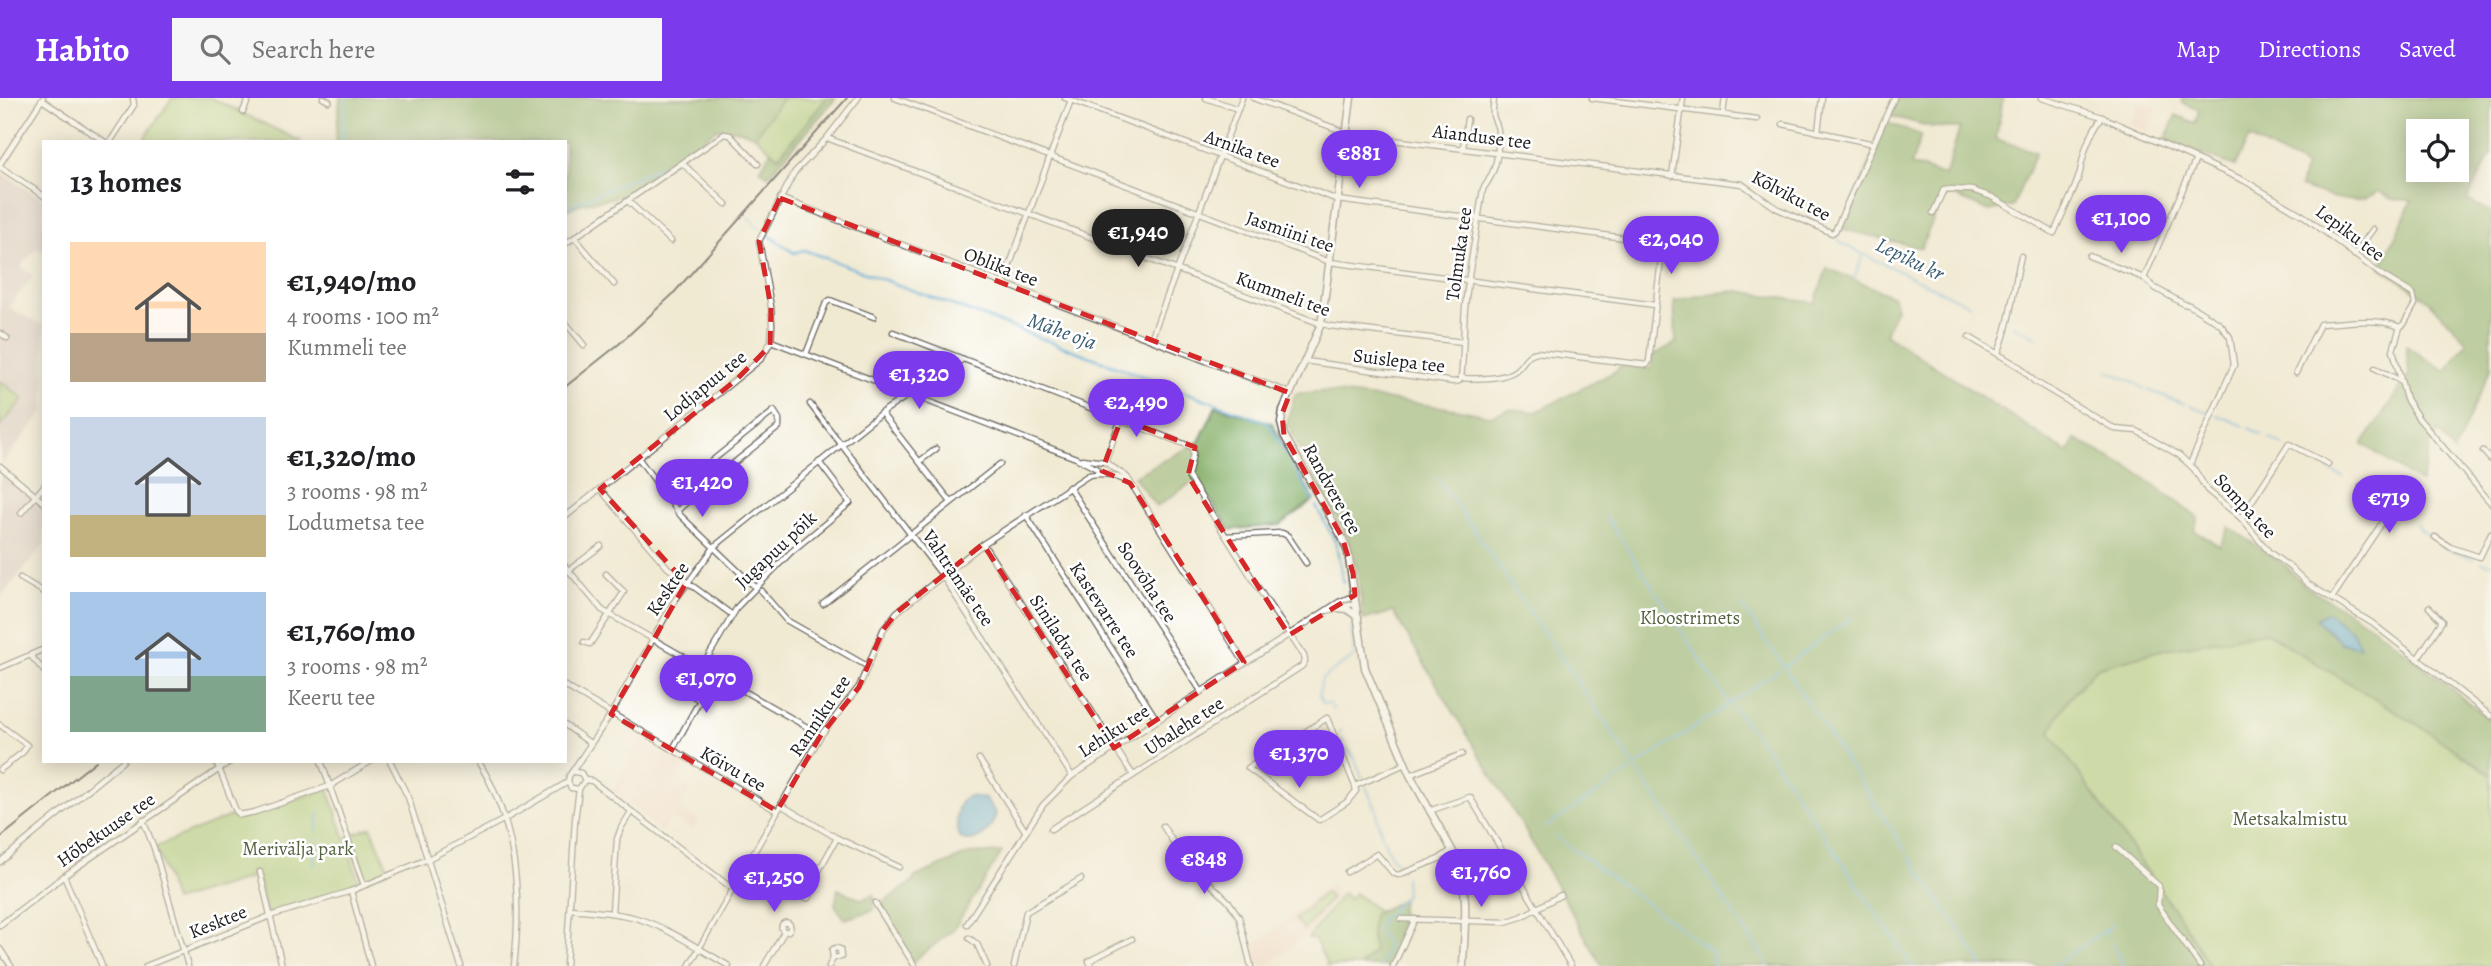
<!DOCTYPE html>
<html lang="en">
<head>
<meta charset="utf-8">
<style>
  body { margin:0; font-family:Alegreya,serif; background:#f6f6f6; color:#202124; height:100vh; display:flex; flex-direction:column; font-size:26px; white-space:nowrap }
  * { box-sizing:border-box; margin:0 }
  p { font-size:23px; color:#757577 }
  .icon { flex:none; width:38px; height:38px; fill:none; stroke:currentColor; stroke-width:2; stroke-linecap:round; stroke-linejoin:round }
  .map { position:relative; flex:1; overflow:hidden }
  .sheet { position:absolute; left:42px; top:42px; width:525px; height:623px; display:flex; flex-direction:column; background:#fff; border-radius:0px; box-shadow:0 4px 18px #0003 }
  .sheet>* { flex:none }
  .tools { position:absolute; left:2406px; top:21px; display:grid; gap:14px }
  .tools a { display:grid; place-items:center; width:63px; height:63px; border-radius:0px; background:#fff; box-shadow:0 4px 18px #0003; font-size:35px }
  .price { position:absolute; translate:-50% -60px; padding:0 16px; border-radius:24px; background:#7c3aed; color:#fff; font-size:23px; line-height:46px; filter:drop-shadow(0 2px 4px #0008) }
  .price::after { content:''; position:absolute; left:50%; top:42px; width:21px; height:16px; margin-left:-10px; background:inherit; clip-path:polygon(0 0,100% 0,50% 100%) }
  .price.current { background:#222; color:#fff }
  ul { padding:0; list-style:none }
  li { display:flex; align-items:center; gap:21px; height:175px; padding:0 28px }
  li span { display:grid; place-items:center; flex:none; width:196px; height:140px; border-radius:0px; color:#555 }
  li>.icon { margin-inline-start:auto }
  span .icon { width:84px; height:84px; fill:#fffc; stroke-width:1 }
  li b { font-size:30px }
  h2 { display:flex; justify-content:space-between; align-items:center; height:84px; padding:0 28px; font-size:30px }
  header { display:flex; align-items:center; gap:42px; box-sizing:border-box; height:98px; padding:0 35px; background:#7c3aed; color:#fff }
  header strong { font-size:33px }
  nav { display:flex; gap:38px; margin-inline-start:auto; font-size:24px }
  .search { width:490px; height:63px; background:#f6f6f6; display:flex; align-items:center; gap:18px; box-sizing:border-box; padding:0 24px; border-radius:0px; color:#757577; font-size:26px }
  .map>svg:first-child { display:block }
</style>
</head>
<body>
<header>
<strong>Habito</strong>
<div class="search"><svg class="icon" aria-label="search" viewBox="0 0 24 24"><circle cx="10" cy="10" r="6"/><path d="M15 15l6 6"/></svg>Search here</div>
<nav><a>Map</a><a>Directions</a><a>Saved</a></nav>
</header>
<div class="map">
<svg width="2491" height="868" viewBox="0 0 2491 868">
  <rect width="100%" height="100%" fill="#fff"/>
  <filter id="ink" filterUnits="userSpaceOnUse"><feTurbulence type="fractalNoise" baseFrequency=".0143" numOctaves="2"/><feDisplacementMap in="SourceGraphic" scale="14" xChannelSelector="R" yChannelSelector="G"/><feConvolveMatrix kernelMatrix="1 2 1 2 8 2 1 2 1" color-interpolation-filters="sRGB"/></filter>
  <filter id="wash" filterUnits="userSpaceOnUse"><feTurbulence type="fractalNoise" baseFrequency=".00686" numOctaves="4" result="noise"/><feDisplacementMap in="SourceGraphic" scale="28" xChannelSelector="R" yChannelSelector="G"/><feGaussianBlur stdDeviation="1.57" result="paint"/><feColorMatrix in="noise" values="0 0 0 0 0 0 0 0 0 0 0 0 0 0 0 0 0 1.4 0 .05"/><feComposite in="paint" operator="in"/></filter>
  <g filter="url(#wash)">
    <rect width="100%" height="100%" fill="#f1ead3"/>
    <g fill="#f4d3c0">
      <path d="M2139,3L2157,11L2147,34L2130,26Z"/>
      <path d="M641,641L687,667L679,680L682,682L681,685L691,692L679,710L699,722L692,732L671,720L661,734L612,693Z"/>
      <path d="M1330,786L1338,794L1336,798L1310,833L1268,868H1256L1252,850Z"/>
    </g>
    <g fill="#d0c0bc">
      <path d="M0,74L44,102V154L37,150L21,168L33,179L8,209L44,228V313L0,368Z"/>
      <path d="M0,371L44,413V447L0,500Z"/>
    </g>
    <g fill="#a5ca74" stroke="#607348" stroke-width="2">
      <path d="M172,0H211L302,44H142Z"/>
      <path d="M783,0H827L778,59L755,38Z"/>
      <path d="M0,283L23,301L0,329Z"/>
      <path d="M2265,534L2420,628L2491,677V868H2210L2180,820L2050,634L2066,604L2096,570L2161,552Z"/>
      <path d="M328,690L360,786L267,816L257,778L174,803L156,749L230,718L244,719Z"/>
      <path d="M371,729L389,772L364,783L348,738Z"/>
      <path d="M1325,794L1331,800L1304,832L1295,821Z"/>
      <path d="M1343,795L1349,801L1355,795L1378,813L1373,817L1371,835L1375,853L1360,868H1326L1327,866L1315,842L1308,840Z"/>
    </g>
    <g fill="#84ae66" stroke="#506541" stroke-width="2" fill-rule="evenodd">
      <path d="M340,0H783L755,38L740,32L717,31L622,98L579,106L565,113V44H335Z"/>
      <path d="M827,0H836L768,78L760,71L771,53L778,59Z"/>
      <path d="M1896,0H2003L1996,41L2036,54L2013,108L1989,113L1952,97L1942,100L1921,150L1843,131L1886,24L1921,37L1911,67L1945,78L1960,30L1932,29L1891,18Z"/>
      <path d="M2183,0H2491V56L2467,102L2491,114V270L2454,354L2438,333L2431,344L2421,385L2363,346L2409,276L2406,248L2446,273L2467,244L2429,203L2381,169L2412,102L2391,101L2379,93C2353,111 2328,98 2300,89L2305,68L2249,40L2235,68L2165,43L2176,17L2195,25L2199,12L2181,4ZM2418,33H2457V72H2418Z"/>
      <path d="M1827,170L1894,199L1896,210L1885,236L2068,355L2075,341L2135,373L2198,420L2194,432L2220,448L2229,429L2286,468L2305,488L2361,521L2390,541L2491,623V692V677L2420,628L2265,534L2161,552L2096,570L2066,604L2050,634L2180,820L2210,868H1602L1526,734L1393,514L1363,522L1358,476L1347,437L1307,366L1287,325L1295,296L1325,293L1456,311L1490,318L1510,311L1536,314L1618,272L1619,268L1651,271L1652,258L1676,245L1674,203L1713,195L1739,193L1815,205Z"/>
      <path d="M1216,308L1272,325L1314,402L1280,427L1230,432L1197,381L1156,409L1134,378L1199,344Z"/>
      <path d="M1002,754L953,832L911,865L880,806L913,784L915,779L968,756Z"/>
      <path d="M838,791L860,801L874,797V812L845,821L835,807Z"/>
      <path d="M1402,801L1396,854L1391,868H1361L1374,853L1371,835L1373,817Z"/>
    </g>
    <g fill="#5eadd8" stroke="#3d647a" stroke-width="2">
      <path d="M2327,514L2353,534L2360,549L2341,545L2316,521Z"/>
      <path d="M968,698L985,700L996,716C991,733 977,750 959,739C956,723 953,707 968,698Z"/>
    </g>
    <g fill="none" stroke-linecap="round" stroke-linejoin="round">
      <g stroke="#5eadd8" stroke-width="2">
        <path d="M240,10L244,0"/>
        <path d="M342,44L346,0"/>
        <path d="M565,110L677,61H686"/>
        <path d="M748,119L760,131"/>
        <path d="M766,135L794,155L804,152L1266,324L1271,329L1313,403"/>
        <path d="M1838,141L1842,146L1970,207"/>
        <path d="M1854,180L1863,158"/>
        <path d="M2013,227L2037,239"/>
        <path d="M2108,273L2130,282L2144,291"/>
        <path d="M2148,292L2185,306"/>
        <path d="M2190,308L2208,314"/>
        <path d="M2217,317L2244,328"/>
        <path d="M2249,330L2262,337"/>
        <path d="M2269,340L2284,348"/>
        <path d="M2289,351L2306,359"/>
        <path d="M2311,362L2323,368"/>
        <path d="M2328,371L2343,379"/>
        <path d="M1438,380L1588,599"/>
        <path d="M2364,395L2386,409"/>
        <path d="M1316,408L1336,445L1343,484"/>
        <path d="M1606,419L1672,518"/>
        <path d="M2416,425L2420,432L2432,440"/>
        <path d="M2441,448L2474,461"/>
        <path d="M2482,464L2491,466"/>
        <path d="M1742,508L1784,569L1852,519"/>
        <path d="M1673,521L1729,605"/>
        <path d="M1786,572L1906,753"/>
        <path d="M1590,602L1635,669L1779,572"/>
        <path d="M1330,606L1322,605L1319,597L1322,581L1354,559L1351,528"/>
        <path d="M1332,609L1333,611"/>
        <path d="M1733,609L1765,649L1912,868"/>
        <path d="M1340,636L1341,632"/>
        <path d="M1342,641L1344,646"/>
        <path d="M1346,650L1353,657L1362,679"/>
        <path d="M1637,672L1769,868"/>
        <path d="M1366,689L1377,713C1376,724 1385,747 1391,758C1394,764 1399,766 1402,772"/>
        <path d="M1546,729L1631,672"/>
        <path d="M316,736L319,715"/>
        <path d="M1555,738L1711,853L1714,868"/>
        <path d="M1909,758L1983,868"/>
        <path d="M314,761L317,750L316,740"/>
        <path d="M313,763L315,767"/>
        <path d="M2105,832L2108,838"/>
        <path d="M2112,845L2124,868"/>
        <path d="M1381,868L1388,847L1377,832L1384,817L1391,816L1393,814L1391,811L1406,797L1405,779"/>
        <path d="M2053,868L2113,826"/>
      </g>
    </g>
  </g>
  <g filter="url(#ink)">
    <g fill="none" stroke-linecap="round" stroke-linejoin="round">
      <defs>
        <g id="minor">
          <path d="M323,0L329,3"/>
          <path d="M895,0L1330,164L1655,207"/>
          <path d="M1065,0L1338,102L1663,145L1713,151L1717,148"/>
          <path d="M1206,0L1238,11"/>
          <path d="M1253,0L1353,37L1742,86L1776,110L1832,135L1835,133L1894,0"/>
          <path d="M1592,0L1757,21"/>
          <path d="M2042,0L2102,19L2245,83L2304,118L2380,176L2413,196L2415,206L2404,226L2400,229L2393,252L2406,301L2419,321L2491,405"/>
          <path d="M42,2L105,44"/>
          <path d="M243,14L249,0"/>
          <path d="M1723,16L1725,0"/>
          <path d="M1783,26L1874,46"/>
          <path d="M1818,34L1822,0"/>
          <path d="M827,40L1316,224L1330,228L1463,244"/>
          <path d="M110,44L134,7L133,0"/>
          <path d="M1463,50L1467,21"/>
          <path d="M0,66L43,0"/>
          <path d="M683,66L726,106"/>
          <path d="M0,69L44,98"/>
          <path d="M1672,78L1683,0"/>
          <path d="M780,100L1290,295"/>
          <path d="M628,103L671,143"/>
          <path d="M1933,115L1944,91L1972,92L1992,99L2054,135C2062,115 2075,94 2080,74C2084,52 2089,37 2102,19"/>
          <path d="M575,140L614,186"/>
          <path d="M565,146L724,36L730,37L758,66"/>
          <path d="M2354,157L2373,131"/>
          <path d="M2089,158L2144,180L2155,190L2184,206L2189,207L2220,226L2230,239L2234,267L2190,366"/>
          <path d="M2144,180L2196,61"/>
          <path d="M1003,185L1071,2"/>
          <path d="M565,224L584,247"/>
          <path d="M893,234L1192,349L1193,356L1188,378L1264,499L1304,558L1305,563L1302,568L1051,731"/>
          <path d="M0,235L7,240"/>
          <path d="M1969,239L2020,269L2034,283L2115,331L2137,333L2179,357L2194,371L2207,392L2241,420L2269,454L2291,470L2308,486L2372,525L2491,618"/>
          <path d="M1151,241L1242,0"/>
          <path d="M771,243L1076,360L1097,371L1100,375"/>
          <path d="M1998,255C2011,224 2013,191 2021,158"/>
          <path d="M806,256L826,205L830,202L874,219"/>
          <path d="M1305,263L1454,284L1459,283L1461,280C1477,281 1503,282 1516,272C1525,265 1525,256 1537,254L1647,267L1649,263L1666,120"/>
          <path d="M2375,270L2401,283"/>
          <path d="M2296,275L2320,226C2346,225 2375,219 2400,229"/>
          <path d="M1461,280C1464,256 1463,234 1465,210C1469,170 1477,130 1483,91C1497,72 1499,56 1498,33C1498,27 1494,23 1493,17C1492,12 1494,5 1494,0"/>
          <path d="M810,306L942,477L1072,678"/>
          <path d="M881,315L951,404"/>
          <path d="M2483,353L2491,362"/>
          <path d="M639,361L681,418L755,489"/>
          <path d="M1082,361L1105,364L1127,379L1244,564"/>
          <path d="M920,363L936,351"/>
          <path d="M1105,364L1121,321"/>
          <path d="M0,368L44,405"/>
          <path d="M1069,389L1201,593"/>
          <path d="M600,391L668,470L731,516"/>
          <path d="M677,413L706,387L709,382L708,366L774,313L779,321V329L706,387"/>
          <path d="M21,415L44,388"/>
          <path d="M1026,417L1157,622"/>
          <path d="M565,419L761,261L771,243L772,227L771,209L759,143L794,75L827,40L858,0"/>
          <path d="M2241,420L2289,346L2328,366"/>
          <path d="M1226,438L1282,435L1288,438L1306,465"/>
          <path d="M2435,439L2450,449L2480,459L2491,435"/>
          <path d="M983,446L1133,677"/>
          <path d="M565,468L602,512L821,637"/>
          <path d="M565,475L601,448"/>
          <path d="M20,480L44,494"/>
          <path d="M761,493L786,522L867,568"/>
          <path d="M2332,500L2392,410L2390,406L2361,388"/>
          <path d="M823,506L1000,366"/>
          <path d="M1327,513L1356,505"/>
          <path d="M584,544L590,546L624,494L606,476"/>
          <path d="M31,558L44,573"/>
          <path d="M2418,560L2442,523L2429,509"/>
          <path d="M702,569L738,508L791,454L850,405L819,364"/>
          <path d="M0,570L44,551"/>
          <path d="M565,588L777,713"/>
          <path d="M0,627L27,647L23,654L0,672"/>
          <path d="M565,627L590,645"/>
          <path d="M673,651L700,602L688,595L704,570"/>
          <path d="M979,661L1026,734"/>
          <path d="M216,663L236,713L240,717L255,714L330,688L371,663"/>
          <path d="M321,663L364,787"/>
          <path d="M390,663L408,699L461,868"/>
          <path d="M478,663C517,724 522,798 514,868"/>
          <path d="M1410,677L1462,656"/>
          <path d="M585,682L592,683L733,791"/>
          <path d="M568,684L569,678L611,616L673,505L715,448L881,315L963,261"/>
          <path d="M568,684L571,690L579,691"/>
          <path d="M1355,688L1356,693L1347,704L1319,722L1248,670L1327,620L1355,688L1405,666"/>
          <path d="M781,707L837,740L899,769"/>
          <path d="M1429,713L1470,699L1571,868"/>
          <path d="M143,722L154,750L188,868"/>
          <path d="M1163,728L1181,757L1229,804L1239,819L1251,868"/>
          <path d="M2116,749L2159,788L2158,807L2200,868"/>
          <path d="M0,764L123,663"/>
          <path d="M260,774L282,868"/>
          <path d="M1347,774L1377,756L1393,775L1398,777L1439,761L1452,752"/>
          <path d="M64,778L102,868"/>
          <circle cx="806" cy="796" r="4.5"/>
          <path d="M808,792L837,740"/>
          <path d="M351,793L371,868"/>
          <path d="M875,805L915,868"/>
          <path d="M571,811C593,813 615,814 636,820C669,830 699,851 729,868"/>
          <path d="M612,814L617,741L621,730L631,714"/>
          <path d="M1401,821L1505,824L1521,819L1561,797"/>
          <circle cx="786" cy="829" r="4.5"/>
          <path d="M967,826L1043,707L1072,678L1339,504L1355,497"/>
          <path d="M0,827L64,778L231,663"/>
          <path d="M969,840L977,846L987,868"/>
          <path d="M0,851L11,868"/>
          <path d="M146,868L270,818L351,793L428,761L505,721L568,684"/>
          <path d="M566,868L575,722L579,691L585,682L581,675L574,674"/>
          <path d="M689,868L821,637L859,589L883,532L897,514L983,446L1089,377C1104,374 1117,377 1130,385"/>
          <path d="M764,868L784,834"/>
          <path d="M829,868L833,860L832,852L835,850L840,851L841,859L833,860"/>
          <path d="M1014,868L1026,814L1081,781"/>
          <path d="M1091,868L1089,863L1132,841"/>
          <path d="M1393,868L1415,821"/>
        </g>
        <g id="secondary">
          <path d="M1351,0L1323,213L1321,226L1283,312L1281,325L1284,337L1342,439L1348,454L1365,570L1410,677L1457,761C1470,796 1464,832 1463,868"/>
          <path d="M1337,510L1347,511L1358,519"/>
        </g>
      </defs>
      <use href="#minor" stroke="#67645c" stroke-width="7"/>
      <use href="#secondary" stroke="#67645c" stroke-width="9"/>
      <use href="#minor" stroke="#fff" stroke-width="4.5"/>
      <use href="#secondary" stroke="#fff" stroke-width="6"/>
      <g stroke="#1c1c1c" stroke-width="2">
        <path d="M565,289L619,246L672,197L847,0"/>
        <path d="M0,740L96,663"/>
      </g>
    </g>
  </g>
  <path d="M0 0H2491V868H0ZM780,100L1290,295L1282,316L1284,337L1342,439L1353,475L1355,497L1289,537L1188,378L1195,349L1121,321L1102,373L1130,385L1244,564L1114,650L983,446L897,514L883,532L859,589L821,637L777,713L611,616L686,485L600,391L736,282L770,248L771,209L759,143Z" fill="#f1ead3" fill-opacity=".55" fill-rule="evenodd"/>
  <path fill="none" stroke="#d62828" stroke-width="5" stroke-dasharray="14 9" stroke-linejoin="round" d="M780,100L1290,295L1282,316L1284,337L1342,439L1353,475L1355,497L1289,537L1188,378L1195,349L1121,321L1102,373L1130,385L1244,564L1114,650L983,446L897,514L883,532L859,589L821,637L777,713L611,616L686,485L600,391L736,282L770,248L771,209L759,143Z"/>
  <g text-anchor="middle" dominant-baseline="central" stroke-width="5" stroke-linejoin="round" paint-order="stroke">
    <g font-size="19" fill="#1c1c1c" stroke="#fff">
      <text transform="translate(1482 39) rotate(7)">Aianduse tee</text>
      <text transform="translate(1242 51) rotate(20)">Arnika tee</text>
      <text transform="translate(1791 98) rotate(28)">Kõlviku tee</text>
      <text transform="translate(1290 134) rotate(19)">Jasmiini tee</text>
      <text transform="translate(2350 135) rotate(37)">Lepiku tee</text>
      <text transform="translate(1459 156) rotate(-82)">Tolmuka tee</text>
      <text transform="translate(1001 169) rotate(21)">Oblika tee</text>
      <text transform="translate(1283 196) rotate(20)">Kummeli tee</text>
      <text transform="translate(1399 263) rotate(7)">Suislepa tee</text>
      <text transform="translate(705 288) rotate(-39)">Lodjapuu tee</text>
      <text transform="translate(1332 391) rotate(61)">Randvere tee</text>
      <text transform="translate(2245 408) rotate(47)">Sompa tee</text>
      <text transform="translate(776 452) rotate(-43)">Jugapuu põik</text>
      <text transform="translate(958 480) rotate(56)">Vahtramäe tee</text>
      <text transform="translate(1147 484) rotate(57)">Soovõha tee</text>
      <text transform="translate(668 491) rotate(-56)">Kesktee</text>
      <text transform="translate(1104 512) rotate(57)">Kastevarre tee</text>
      <text transform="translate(1061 540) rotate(57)">Siniladva tee</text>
      <text transform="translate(820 618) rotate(-56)">Ranniku tee</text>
      <text transform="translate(1184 628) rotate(-33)">Ubalehe tee</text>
      <text transform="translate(1114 633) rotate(-33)">Lehiku tee</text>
      <text transform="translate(733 671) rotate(30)">Kõivu tee</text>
      <text transform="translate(106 732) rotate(-35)">Hõbekuuse tee</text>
      <text transform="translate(218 824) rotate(-22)">Kesktee</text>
    </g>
    <g font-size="19" fill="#53623f" stroke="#fff">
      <text x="1690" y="520">Kloostrimets</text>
      <text x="2290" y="721">Metsakalmistu</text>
      <text x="298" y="751">Merivälja park</text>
    </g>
    <g font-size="21" font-style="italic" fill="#3a5d71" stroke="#fff">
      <text transform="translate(1910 161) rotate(26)">Lepiku kr</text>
      <text transform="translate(1062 233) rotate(20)">Mähe oja</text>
    </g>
  </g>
</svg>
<div class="tools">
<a><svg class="icon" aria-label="locate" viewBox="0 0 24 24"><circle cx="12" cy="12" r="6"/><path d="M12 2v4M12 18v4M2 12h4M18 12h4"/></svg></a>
</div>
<b class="price" style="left:1359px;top:92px">€881</b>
<b class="price" style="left:2121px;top:157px">€1,100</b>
<b class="price current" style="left:1138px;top:171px">€1,940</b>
<b class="price" style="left:1671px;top:178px">€2,040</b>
<b class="price" style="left:919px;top:313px">€1,320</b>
<b class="price" style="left:1136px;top:341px">€2,490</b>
<b class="price" style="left:702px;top:421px">€1,420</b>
<b class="price" style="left:2389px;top:437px">€719</b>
<b class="price" style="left:706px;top:617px">€1,070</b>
<b class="price" style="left:1299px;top:692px">€1,370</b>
<b class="price" style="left:1204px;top:798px">€848</b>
<b class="price" style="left:1481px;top:811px">€1,760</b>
<b class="price" style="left:774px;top:816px">€1,250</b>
<section class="sheet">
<h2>13 homes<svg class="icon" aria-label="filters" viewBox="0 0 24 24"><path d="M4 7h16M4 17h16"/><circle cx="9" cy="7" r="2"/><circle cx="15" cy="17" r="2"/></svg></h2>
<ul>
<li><span style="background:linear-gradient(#ffd9b3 65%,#b9a48a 0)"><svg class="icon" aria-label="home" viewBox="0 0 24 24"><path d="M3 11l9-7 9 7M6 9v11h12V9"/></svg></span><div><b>€1,940/mo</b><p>4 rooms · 100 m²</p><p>Kummeli tee</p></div></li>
<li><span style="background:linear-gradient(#c9d6e8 70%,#c2b280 0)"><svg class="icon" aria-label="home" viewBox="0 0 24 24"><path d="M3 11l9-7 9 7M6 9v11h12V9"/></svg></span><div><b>€1,320/mo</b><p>3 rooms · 98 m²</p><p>Lodumetsa tee</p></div></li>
<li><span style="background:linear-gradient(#a9c7e8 60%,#7fa58c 0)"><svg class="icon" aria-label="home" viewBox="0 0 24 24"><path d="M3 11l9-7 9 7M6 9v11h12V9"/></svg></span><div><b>€1,760/mo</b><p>3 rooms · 98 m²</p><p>Keeru tee</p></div></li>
</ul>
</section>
</div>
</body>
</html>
